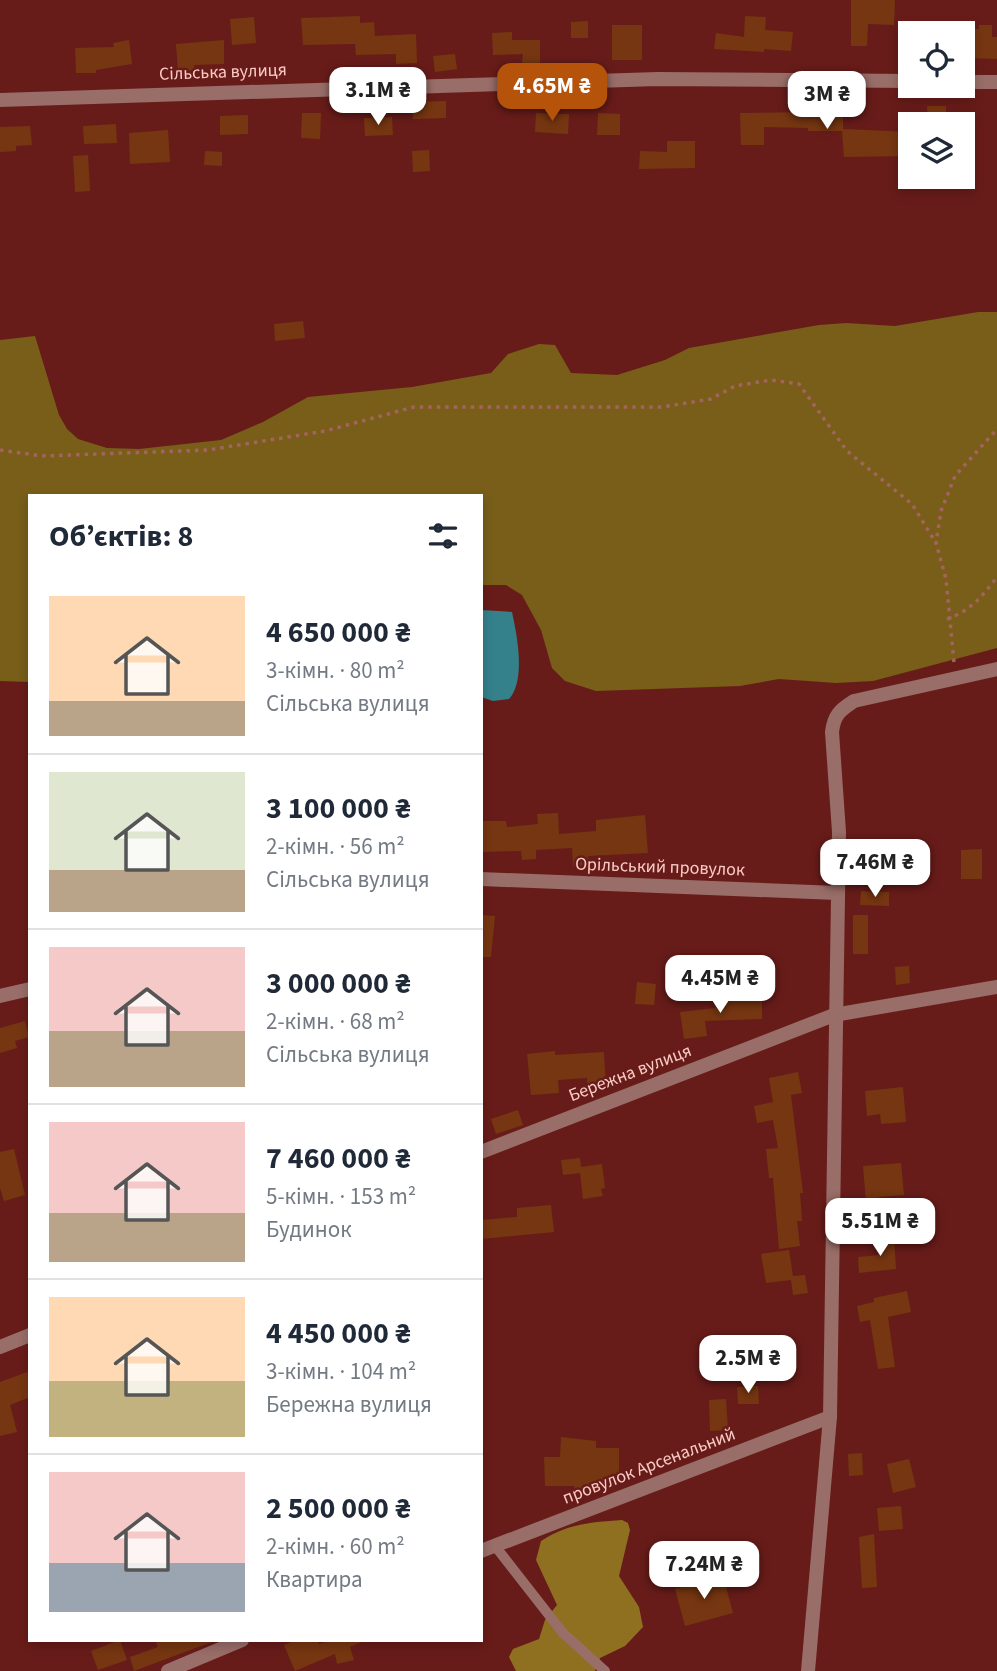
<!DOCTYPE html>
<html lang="uk">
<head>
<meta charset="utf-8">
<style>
  body { margin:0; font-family:"Source Sans 3",sans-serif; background:#f2f2f3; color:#1f2937; height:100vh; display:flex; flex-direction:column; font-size:26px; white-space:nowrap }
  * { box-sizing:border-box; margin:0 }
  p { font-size:23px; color:#747a83 }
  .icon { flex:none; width:38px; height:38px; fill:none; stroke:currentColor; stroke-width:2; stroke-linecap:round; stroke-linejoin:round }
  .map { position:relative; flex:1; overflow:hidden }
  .details { position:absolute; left:28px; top:494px; width:455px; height:1148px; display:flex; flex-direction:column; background:#fff; border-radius:0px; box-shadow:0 4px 10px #0003 }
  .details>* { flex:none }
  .controls { position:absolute; left:898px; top:21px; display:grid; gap:14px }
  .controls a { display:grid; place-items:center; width:77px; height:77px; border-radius:0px; background:#fff; box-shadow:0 4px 10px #0003; font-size:35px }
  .price { position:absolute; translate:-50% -60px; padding:0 16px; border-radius:14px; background:#fff; color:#222; font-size:23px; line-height:46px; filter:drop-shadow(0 2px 4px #0008) }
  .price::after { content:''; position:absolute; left:50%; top:42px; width:21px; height:16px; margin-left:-10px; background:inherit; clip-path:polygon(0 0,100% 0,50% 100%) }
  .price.selected { background:#b45309; color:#fff }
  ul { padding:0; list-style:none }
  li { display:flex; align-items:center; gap:21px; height:175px; padding:0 21px }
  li+li { border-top:2px solid #e0e1e3 }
  li span { display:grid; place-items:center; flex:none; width:196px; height:140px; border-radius:0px; color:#555 }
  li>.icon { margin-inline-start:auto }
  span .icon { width:84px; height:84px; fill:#fffc; stroke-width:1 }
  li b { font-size:30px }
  h2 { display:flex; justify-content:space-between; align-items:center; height:84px; padding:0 21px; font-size:30px }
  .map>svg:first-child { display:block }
</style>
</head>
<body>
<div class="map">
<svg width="997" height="1671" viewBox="0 0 997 1671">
  <rect width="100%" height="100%" fill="#681c19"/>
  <path fill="#785e19" d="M978,312H997V648L873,681L836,683L779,679L740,686L596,691L565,681L552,668L541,630L522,595L506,585H481V495H30V682L0,681V340L35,336L59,415L67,429L78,439L107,448L139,449L221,440L263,422L308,397L412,387L491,373L508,354L539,344L555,345L571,373L617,375L665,360L689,348L819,325L846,323L895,326Z"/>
  <path fill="#8f7021" d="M622,1520L628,1523L630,1530L619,1576L639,1607L643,1627L625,1646L600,1658L595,1671H516L509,1657L513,1649L539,1639L545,1620L557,1605L536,1560L541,1541C567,1524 591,1522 622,1520Z"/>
  <path fill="#34818b" d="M481,610L512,612C517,635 526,680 509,699L493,701L481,697Z"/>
  <g fill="#763611">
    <path d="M851,0H895L894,25L868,24L867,46H851Z"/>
    <path d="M360,16V23L374,22L375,36L416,34L417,63L396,64V54L356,55L355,44L303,45L301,18Z"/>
    <path d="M745,16L766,17L765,30L793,32L791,51L764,49V52L714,49L716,33L744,37Z"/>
    <path d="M254,17L256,43L232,45L230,19Z"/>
    <path d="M588,21V38H571V22Z"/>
    <rect x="612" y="25" width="30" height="35"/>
    <path d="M979,25H992V37H997V59L962,58V28L979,29Z"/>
    <path d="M512,32V40H540V64H522L523,54L493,55L492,33Z"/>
    <path d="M129,40L132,64L96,70V73H76L75,48L114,47L113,43Z"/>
    <path d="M224,40V64L194,65L195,70L178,71L176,44Z"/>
    <path d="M455,54L457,69L435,72L433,56Z"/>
    <path d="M446,101V118L413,119V102Z"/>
    <path d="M807,106H843V129L910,132V156L844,157L842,131H808V128L764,127V145H741L740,113L808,112Z"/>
    <path d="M927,106H946V124H928Z"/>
    <path d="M302,113H321L320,139L301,138Z"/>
    <path d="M536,113L569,114L568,134L535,132Z"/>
    <path d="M598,113L620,114V135H597Z"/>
    <path d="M248,115V134L220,135V116Z"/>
    <path d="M392,117L393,135L365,136L364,118Z"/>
    <path d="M116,124L117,143L84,144L83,126Z"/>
    <path d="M30,126L32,145L16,146V151L0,152V127Z"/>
    <path d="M168,130L170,162L130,164L129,133Z"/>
    <path d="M667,141H695V168L639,169L640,151L667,152Z"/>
    <path d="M429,150L430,171L413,172L412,151Z"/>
    <path d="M205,151L222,152V166L204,165Z"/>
    <path d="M88,155L90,191L75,192L73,156Z"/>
    <path d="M303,321L305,338L275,341L274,324Z"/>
    <path d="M558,813L559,834L596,831V820L645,815L648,853L588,856L589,865L573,866L572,848L536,850V859L522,860L521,851L481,852V821H506L507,827L538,824L537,814Z"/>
    <path d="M982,849V879H961V850Z"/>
    <path d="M861,891L889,892V906L860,905Z"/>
    <path d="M481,915L495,916L491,957H481Z"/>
    <rect x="853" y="915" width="15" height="39"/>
    <path d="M909,966L910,983L896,985L895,967Z"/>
    <path d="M637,982L656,984L654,1005L635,1004Z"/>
    <path d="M716,997L762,999V1019L705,1021L707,1036L684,1039L680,1012L715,1008Z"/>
    <path d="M25,1021L29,1037L15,1041L17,1048L0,1053V1028Z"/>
    <path d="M555,1051V1055L604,1052L606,1091L588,1092L587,1078L558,1080L559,1093L531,1095L527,1054Z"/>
    <path d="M798,1072L802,1093L791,1095L803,1193H800L802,1221H797L800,1246L779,1249L773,1178H769L766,1149L778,1148L773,1120L757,1123L754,1106L773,1102L769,1078Z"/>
    <path d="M903,1087L906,1122L881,1124L880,1114L867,1116L865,1091Z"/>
    <path d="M518,1110L523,1125L496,1134L491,1119Z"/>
    <path d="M14,1149L25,1195L4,1201L0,1188V1152Z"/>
    <path d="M580,1158L581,1167L602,1164L605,1188L601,1189L603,1196L583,1199L580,1173L563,1175L561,1160Z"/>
    <path d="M901,1163L904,1195L879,1197L881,1225L868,1226L863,1166Z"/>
    <path d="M551,1205L554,1232L481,1239V1220L517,1217V1208Z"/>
    <path d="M894,1236L896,1269L859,1273L858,1257L879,1255L878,1238Z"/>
    <path d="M789,1250L793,1276L805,1275L808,1293L793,1295L791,1280L766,1283L761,1254Z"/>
    <path d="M907,1291L911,1312L888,1317L895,1367L878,1369L870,1320L860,1322L857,1306L874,1302V1298Z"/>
    <path d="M30,1371V1397L10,1405L17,1432L0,1436V1382Z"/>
    <path d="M758,1386L759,1404H738L737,1387Z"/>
    <path d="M726,1399L728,1430L710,1431L709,1400Z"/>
    <path d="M561,1437L596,1441V1448H619V1482H593L595,1492L576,1495L574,1486H545L544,1457H560Z"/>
    <path d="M862,1453L863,1475L849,1476L848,1454Z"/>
    <path d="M909,1459L916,1487L893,1493L887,1464Z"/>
    <path d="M901,1506L903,1529L879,1531L877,1508Z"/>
    <path d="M874,1534L877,1587L862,1588L859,1537Z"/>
    <path d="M723,1576L733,1613L685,1626L675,1589Z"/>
    <path d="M120,1640L127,1660L98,1670L91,1651Z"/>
    <path d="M155,1640H217L134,1671L130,1657L158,1647Z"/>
    <path d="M297,1640H317L319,1644L331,1640L364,1641L350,1647L354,1660L337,1664L335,1654L295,1671L284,1645Z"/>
  </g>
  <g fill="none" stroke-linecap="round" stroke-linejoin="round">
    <g stroke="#a3635e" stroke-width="3.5" stroke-dasharray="3.5 5" stroke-linecap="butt">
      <path d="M0,450L42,456L208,450L325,431L414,407H662L711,399L735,386L771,380L799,384L847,451L912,504L936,543"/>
      <path d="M947,619C970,611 983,596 997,577"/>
      <path d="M954,662L946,579L936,543L941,511L955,476L997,429"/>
    </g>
    <path stroke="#996d68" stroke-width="10" d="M495,1546L563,1633L605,1671"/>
    <g stroke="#996d68" stroke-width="14">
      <path d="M962,82H997"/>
      <path d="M0,100L658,79L910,81"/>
      <path d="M481,879L837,893"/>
      <path d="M0,996L30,989"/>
      <path d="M481,1152L834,1015L997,987"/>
      <path d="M0,1347L30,1335"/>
      <path d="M481,1551L830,1417"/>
      <path d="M168,1671L242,1640"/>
      <path d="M808,1671L830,1417L839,832L832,732C834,715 840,710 854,701L997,669"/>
    </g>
  </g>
  <g text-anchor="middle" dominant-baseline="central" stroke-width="5" stroke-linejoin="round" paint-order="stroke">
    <g font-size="18" fill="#facbc5" stroke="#681c19">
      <text transform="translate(223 72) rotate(-2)">Сільська вулиця</text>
      <text transform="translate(660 867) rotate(2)">Орільський провулок</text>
      <text transform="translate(630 1073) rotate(-21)">Бережна вулиця</text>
      <text transform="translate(649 1466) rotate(-21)">провулок Арсенальний</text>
    </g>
  </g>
</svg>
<div class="controls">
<a><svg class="icon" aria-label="locate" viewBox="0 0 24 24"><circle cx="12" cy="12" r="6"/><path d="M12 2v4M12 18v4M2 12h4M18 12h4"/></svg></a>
<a><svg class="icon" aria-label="layers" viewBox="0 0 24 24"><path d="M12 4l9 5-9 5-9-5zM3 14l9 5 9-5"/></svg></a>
</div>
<b class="price selected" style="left:552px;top:123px">4.65M ₴</b>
<b class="price" style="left:378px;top:127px">3.1M ₴</b>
<b class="price" style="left:827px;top:131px">3M ₴</b>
<b class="price" style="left:875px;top:899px">7.46M ₴</b>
<b class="price" style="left:720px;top:1015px">4.45M ₴</b>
<b class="price" style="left:880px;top:1258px">5.51M ₴</b>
<b class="price" style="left:748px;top:1395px">2.5M ₴</b>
<b class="price" style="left:704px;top:1601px">7.24M ₴</b>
<section class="details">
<h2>Об’єктів: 8<svg class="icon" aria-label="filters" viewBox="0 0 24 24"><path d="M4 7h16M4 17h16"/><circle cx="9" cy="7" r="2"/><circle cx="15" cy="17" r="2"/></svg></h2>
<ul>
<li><span style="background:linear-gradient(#ffd9b3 75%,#b9a48a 0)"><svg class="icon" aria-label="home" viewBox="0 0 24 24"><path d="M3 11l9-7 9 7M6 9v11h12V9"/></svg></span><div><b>4 650 000 ₴</b><p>3-кімн. · 80 m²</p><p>Сільська вулиця</p></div></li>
<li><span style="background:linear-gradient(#dfe7d0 70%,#b9a48a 0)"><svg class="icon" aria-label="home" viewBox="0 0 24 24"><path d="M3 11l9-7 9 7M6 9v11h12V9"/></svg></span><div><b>3 100 000 ₴</b><p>2-кімн. · 56 m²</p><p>Сільська вулиця</p></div></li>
<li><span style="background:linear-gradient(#f6c9c9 60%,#b9a48a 0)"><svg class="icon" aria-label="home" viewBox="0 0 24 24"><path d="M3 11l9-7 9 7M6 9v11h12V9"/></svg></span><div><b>3 000 000 ₴</b><p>2-кімн. · 68 m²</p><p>Сільська вулиця</p></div></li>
<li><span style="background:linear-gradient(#f6c9c9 65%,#b9a48a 0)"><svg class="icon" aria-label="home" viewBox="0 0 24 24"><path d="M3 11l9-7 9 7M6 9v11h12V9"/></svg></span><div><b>7 460 000 ₴</b><p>5-кімн. · 153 m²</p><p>Будинок</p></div></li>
<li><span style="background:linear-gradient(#ffd9b3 60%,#c2b280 0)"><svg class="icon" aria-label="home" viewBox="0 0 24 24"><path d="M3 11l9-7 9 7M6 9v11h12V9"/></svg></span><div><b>4 450 000 ₴</b><p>3-кімн. · 104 m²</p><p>Бережна вулиця</p></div></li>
<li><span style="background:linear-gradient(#f6c9c9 65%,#9aa5b1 0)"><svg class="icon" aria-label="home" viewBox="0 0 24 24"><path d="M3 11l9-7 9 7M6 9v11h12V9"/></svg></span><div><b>2 500 000 ₴</b><p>2-кімн. · 60 m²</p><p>Квартира</p></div></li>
</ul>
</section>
</div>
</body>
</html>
